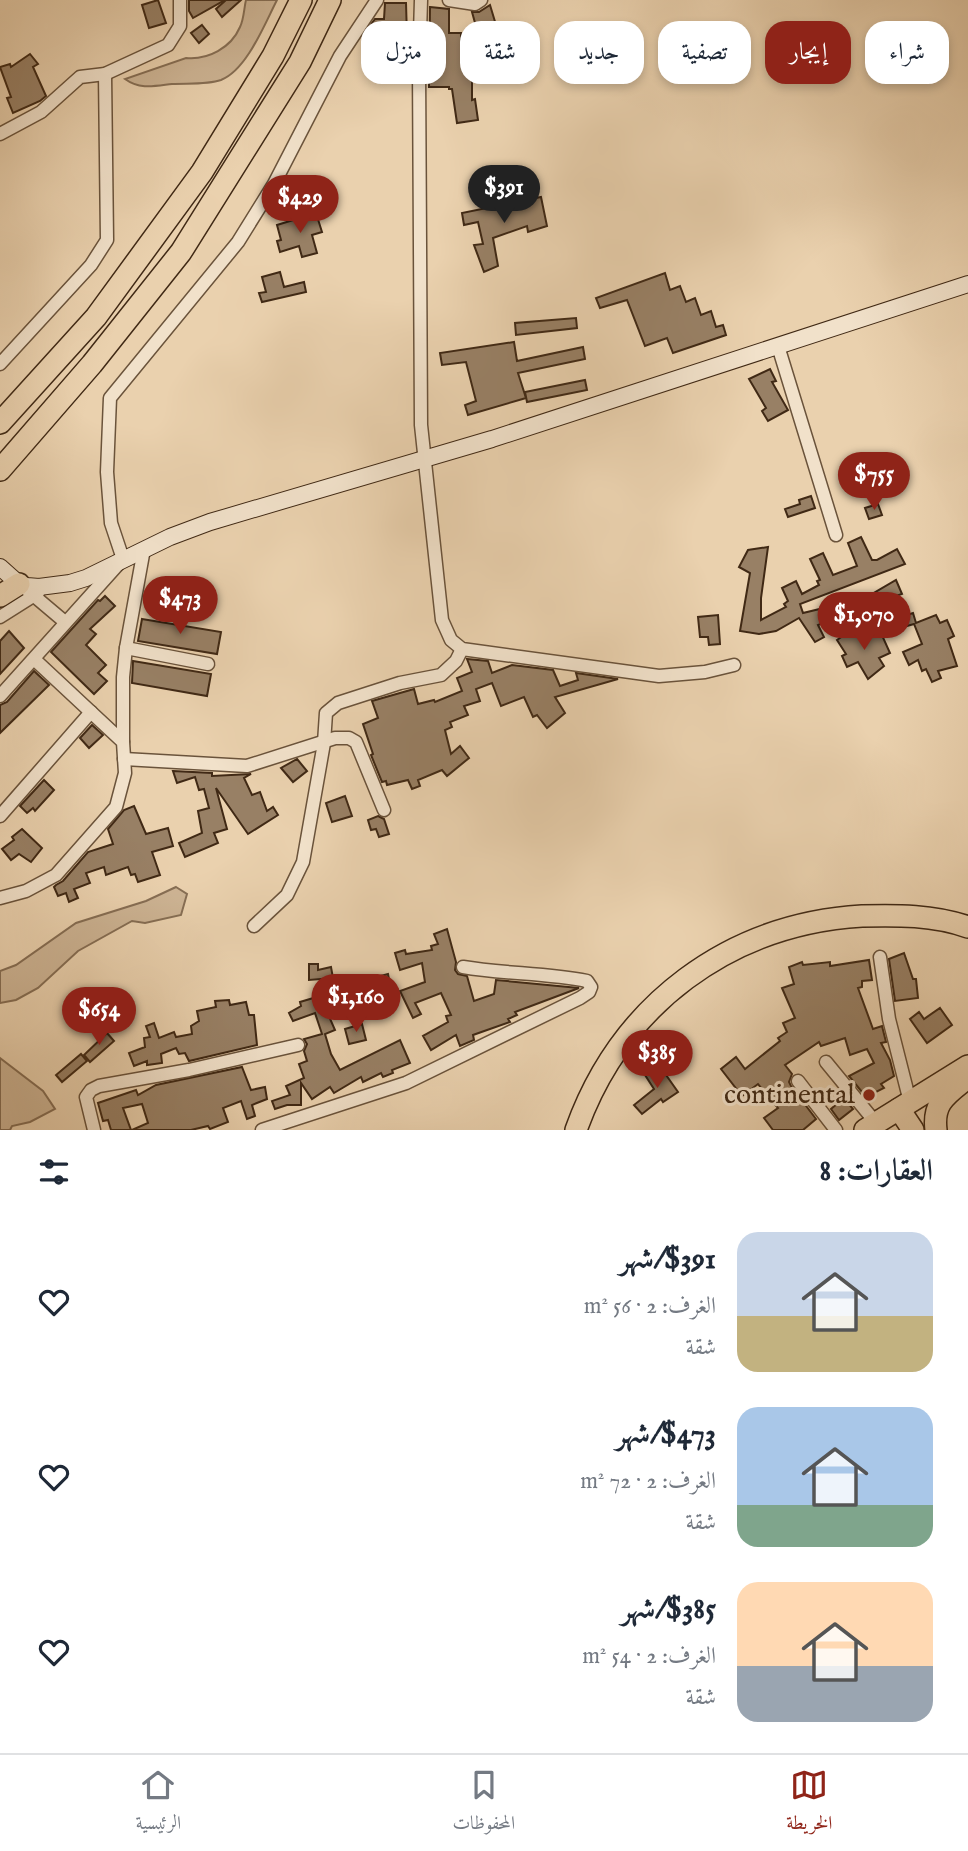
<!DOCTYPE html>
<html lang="ar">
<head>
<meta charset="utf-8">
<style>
  body { margin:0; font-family:"IM FELL English",Amiri,serif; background:#f6f6f7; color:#1f2937; direction:rtl; height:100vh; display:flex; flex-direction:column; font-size:26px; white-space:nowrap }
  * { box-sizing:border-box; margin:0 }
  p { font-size:23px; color:#747a83 }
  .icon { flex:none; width:38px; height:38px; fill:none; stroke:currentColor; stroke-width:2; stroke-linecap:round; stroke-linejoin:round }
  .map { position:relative; height:1130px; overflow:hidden; direction:ltr }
  .side { display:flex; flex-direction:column; background:#fff; flex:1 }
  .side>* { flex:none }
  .banner { position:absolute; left:21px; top:21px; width:928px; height:63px; direction:rtl; display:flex; gap:14px }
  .price { position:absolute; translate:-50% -60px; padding:0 16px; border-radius:24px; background:#8f2418; color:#fff; font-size:23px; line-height:46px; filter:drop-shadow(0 2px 4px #0008) }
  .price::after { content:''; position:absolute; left:50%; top:42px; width:21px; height:16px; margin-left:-10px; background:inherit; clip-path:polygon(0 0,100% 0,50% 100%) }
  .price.current { background:#222; color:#fff }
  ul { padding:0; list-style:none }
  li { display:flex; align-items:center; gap:21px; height:175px; padding:0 35px }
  li span { display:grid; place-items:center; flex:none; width:196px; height:140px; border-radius:21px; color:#555 }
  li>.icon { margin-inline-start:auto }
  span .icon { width:84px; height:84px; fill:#fffc; stroke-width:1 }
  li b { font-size:30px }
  h2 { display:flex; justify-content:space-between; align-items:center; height:84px; padding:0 35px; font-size:30px }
  .pill { padding:0 24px; border-radius:21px; background:#fff; box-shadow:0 4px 10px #0003; font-size:24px; line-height:63px }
  .pill.current { background:#8f2418; color:#fff }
  .tabs { display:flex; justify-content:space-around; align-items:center; height:98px; border-top:2px solid #e0e1e3; background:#fff; font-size:19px; color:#747a83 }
  .tabs a { display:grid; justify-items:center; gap:4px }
  .tabs .current { color:#8f2418 }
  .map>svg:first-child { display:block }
</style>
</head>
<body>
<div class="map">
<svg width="968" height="1130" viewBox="0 0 968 1130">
  <rect width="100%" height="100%" fill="#ead1ae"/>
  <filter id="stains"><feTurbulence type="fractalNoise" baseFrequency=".00286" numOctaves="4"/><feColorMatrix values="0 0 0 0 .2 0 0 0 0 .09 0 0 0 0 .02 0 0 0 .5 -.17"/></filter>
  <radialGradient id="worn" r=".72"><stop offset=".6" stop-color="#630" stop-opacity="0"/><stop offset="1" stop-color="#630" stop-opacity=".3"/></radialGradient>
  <g fill="#cdb494" stroke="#866e54" stroke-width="2">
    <path d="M246,0H277C265,23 247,70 221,80C207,85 187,83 172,84C155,86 140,90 125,79L186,58C208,60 231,48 240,27C244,19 244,8 246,0Z"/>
    <path d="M176,887L187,894L181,915L145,923L132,921L78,951L38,988L16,1000L0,1003V971L16,965L76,923L146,901Z"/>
    <path d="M0,1058L43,1091L55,1109L30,1122L12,1126L10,1130H0Z"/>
  </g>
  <g fill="#988065" stroke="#402915" stroke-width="2">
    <path d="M158,0L166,23L149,28L142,5Z"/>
    <path d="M189,0H225L193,18L189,11Z"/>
    <path d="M226,0H241L222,17L216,9Z"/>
    <path d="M385,3H406L407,37L369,39V27L375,19H384Z"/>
    <path d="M490,5L496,25L477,30L472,12H479Z"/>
    <path d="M430,7L449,9V33H461V55H472V100L475,99L478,120L457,123L452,89H449V87H429Z"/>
    <path d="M202,25L209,34L199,43L191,33Z"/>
    <path d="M571,30L581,42L584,39L594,50L580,62L568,47L565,50L557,41Z"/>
    <path d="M30,54L38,64L33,67L46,96L40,101L13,113L7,98L11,97L0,67L10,64L11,67Z"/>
    <path d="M541,197L547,226L528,232L527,226L493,238L498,266L484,272L474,245L483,244L478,222L464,225L462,213Z"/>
    <path d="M316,213L322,232L312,235L317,253L302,257L299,246L280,252L277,241L281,240L277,225Z"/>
    <path d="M280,272L284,287L304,282L306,292L262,302L259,293L266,292L262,277Z"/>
    <path d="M665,273L670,290L680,286L686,302L695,298L701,315L711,311L716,327L723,325L726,335L673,353L667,338L645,346L627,300L600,308L596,298Z"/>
    <path d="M576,318L577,328L516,335L515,323Z"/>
    <path d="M514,342L517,361L583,347L585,359L518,373L526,398L468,415L465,405L476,401L466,362L442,365L440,353Z"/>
    <path d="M770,369L776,381L772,382L788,410L768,421L762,411L766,408L749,379Z"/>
    <path d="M585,380L587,390L527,402L525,392Z"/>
    <path d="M811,496L815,508L788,517L785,509L800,504L799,500Z"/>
    <path d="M878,504L882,515L869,519L865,508Z"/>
    <path d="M861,537L872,560H877L897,549L905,564L800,604L803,613L865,598L896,580L902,594L869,605L845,622L841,616L818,625L824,637L815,642L799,618L776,631L759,634L740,631L750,573L739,567L748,550L768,547L761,598V620L786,607L784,604L788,601L782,588L796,581L802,594L819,585L817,581L820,580L810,559L823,553L833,575L857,566L848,543Z"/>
    <path d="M105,596L115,606L90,629L96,634L86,645L106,665L98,673L107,681L94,694L51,652L98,600L100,601Z"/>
    <path d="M913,613L916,623L936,615L940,623L947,620L954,636L948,639L957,666L938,671L941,678L932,682L926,669L922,671L918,660L909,665L903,652L922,644L914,624L907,626L904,616Z"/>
    <path d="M718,615L720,644L709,645L708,637H700L698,617Z"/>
    <path d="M142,619L221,632L217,654L138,641Z"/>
    <path d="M853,629L861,640L870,634L872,637L881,633L890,653L879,658L884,666L868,679L858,662L847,667L842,656L846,654L837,640Z"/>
    <path d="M9,631L24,648L0,674V641Z"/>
    <path d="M467,659L488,661L492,673L512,665L553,670L560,686L578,680L576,673L618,679L555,697L565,713L547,728L537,715L533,717L524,697L501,706L492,683L476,689L480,701L464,706L468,715L450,722L452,727L445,730L451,754L460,746L469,758L447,776L442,770L418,780L420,786L412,789L408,780L387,785L386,781L382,782L371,755L373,754L363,724L378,718L372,701L414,689L418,704L434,700L435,702L462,691L457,678L472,672Z"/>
    <path d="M133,661L211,674L207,696L132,683Z"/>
    <path d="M34,671L49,685L0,733V705L7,702Z"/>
    <path d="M92,725L103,735L89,748L80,738Z"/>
    <path d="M297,759L307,771L293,782L281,768Z"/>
    <path d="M173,771L212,773V776L251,774L244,778L252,795L260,792L267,811L273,807L278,815L248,834L216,788L227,829L214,833L218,843L185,857L179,843L202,833L198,811L209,808L204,789L199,790L195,777L177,783Z"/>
    <path d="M44,780L54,790L35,811L33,808L27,813L20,806Z"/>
    <path d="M345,796L352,816L332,822L326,803Z"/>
    <path d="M134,806L146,834L168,828L173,846L152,852L160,875L138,882L135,874L131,875L128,867L106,875L104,867L86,873L90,883L74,889L78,898L69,902L66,893L58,896L54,887L56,885L63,881L88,852L113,844L108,829L124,810Z"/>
    <path d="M378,816L384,819L389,834L379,837L376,829L371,830L368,820Z"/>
    <path d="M22,829L42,848L31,862L19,854L11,860L2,849L14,840L12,837Z"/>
    <path d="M447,929L456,962L455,970L458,974L467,976L474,1001L494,994L496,980L579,988L515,1012L517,1015L508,1019L510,1022L473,1035L474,1040L460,1046L456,1035L431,1050L423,1036L448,1022L446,1016L451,1015L441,993L415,1003L421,1014L413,1018L400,991L425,982L422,963L400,970L395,953L405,950L406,954L432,950L431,946L438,944L434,934Z"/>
    <path d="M904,953L913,979H916L918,998L895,1001L889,959Z"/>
    <path d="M869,960L872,980L862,981V987L858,988L873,1029L882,1026L886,1042L881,1043L890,1060L894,1076L881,1084L884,1088L866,1097L849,1076L874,1063L867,1049L850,1055L845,1038L821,1046L819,1042L785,1065L792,1074L789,1082L791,1086L816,1119L803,1130H773L764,1118L778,1108L758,1084L742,1096L721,1069L736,1057L745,1069L780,1041L778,1038L787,1032L783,1023L795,1018L782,988L794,984L789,967L802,962L803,965L830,962V966Z"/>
    <path d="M309,964H318V970L331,967L333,978L309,980Z"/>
    <path d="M388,974L390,985L375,988L373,978Z"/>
    <path d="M320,996L335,1030L325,1034L331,1054L340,1070L400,1040L410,1063L392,1070L393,1073L383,1077L381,1073L363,1082L361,1077L334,1093L330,1087L312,1099L301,1083V1105H287L275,1109L272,1101L290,1095L286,1086L304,1078L299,1064L307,1061L304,1051L307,1044L304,1039L322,1034L315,1013L293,1021L289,1013L301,1006L300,1002Z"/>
    <path d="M229,1000L230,1005L246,1002L249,1015H254L257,1045L189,1061L185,1053L179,1054L176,1048L161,1054L162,1063L147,1065V1061L134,1066L129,1053L145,1047L144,1038L150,1037L146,1026L154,1023L159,1038L174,1032L176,1037L192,1034L191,1026L199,1021L197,1011L216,1007L215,1001Z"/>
    <path d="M940,1008L952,1025L927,1043L910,1019L919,1012L924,1019Z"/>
    <path d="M362,1024L366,1040L349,1044L345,1029Z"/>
    <path d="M107,1033L114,1041L90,1062L84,1055Z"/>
    <path d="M81,1054L87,1061L62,1082L56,1075Z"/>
    <path d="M659,1065L678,1092L663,1102L661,1099L642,1114L634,1105L654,1089L645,1075Z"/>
    <path d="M242,1067L251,1090L265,1087L267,1099L252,1105L255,1116L247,1119L241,1101L223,1108L228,1122L210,1129L208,1126L191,1130H132L148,1123L142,1104L123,1108L131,1130H111L108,1120L103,1121L98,1103L136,1090L138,1095L156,1085Z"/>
    <path d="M844,1098L853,1109L839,1120L831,1109Z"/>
  </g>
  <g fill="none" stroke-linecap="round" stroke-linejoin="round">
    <defs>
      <g id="street">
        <path d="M421,0L419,66L421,425L442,620L451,640L462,649L659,676L705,672L734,665"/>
        <path d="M449,0L475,4L481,0"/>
        <path d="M0,134L41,112L80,77L105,74L168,45L180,26V0"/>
        <path d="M778,346L836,535"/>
        <path d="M0,364L91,265L107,240L105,74"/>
        <path d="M20,584L65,622"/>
        <path d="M0,617L38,593"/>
        <path d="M126,648L208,664"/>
        <path d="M0,696L123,559L111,523L107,472L110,398L238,242L274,184L340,56L377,0"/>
        <path d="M123,742V677L126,648L144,549"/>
        <path d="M124,759L247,766L335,738H349L356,742L384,810"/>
        <path d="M0,816L91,712"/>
        <path d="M0,898L26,891L56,875L116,807L125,773L123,742L34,659"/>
        <path d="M254,926L287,895L303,862L324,743L326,713L338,703L400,683L441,675L456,661L462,649"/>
        <path d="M880,957L889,1019L910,1102"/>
        <path d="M826,1062L876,1123"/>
        <path d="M798,1081L836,1130"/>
        <path d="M94,1130L86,1097L91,1090L99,1086L189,1070L298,1045"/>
        <path d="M262,1130L406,1083L580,998L589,992L591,987L587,981C547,973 504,974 463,967"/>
      </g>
      <path id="secondary" d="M0,567L19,584L27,586L39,587L70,583L86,578L170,537L210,522L492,439L968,284"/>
      <g id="highway">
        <path d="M0,423L96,317L202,172L273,56L301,0"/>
        <path d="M0,470L92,364L181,252L300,62L330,0"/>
        <path d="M0,596L19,584"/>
        <path d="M899,1109L913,1130"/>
        <path d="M576,1130C621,1004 729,924 862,916C897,915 934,915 968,927"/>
        <path d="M865,1130L968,1066"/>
        <path d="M936,1130C933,1106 943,1097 961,1083"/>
      </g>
    </defs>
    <use href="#street" stroke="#6a533b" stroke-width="15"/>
    <use href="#secondary" stroke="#402915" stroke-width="18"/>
    <use href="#highway" stroke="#402915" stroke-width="24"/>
    <use href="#street" stroke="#f1e1ca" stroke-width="12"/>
    <use href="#secondary" stroke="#f1e1ca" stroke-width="16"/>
    <use href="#highway" stroke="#ead1ae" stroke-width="21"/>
  </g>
  <circle fill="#8f2418" stroke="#f1e1ca" stroke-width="2.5" cx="869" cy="1095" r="7"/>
  <g text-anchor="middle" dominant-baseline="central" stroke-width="6" stroke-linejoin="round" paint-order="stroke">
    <g font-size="28" fill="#402915" stroke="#f1e1ca" text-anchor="end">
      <text x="855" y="1095">continental</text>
    </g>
  </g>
  <rect width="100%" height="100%" filter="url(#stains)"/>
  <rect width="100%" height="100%" fill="url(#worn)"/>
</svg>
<b class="price current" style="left:504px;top:225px">$391</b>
<b class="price" style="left:300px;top:235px">$429</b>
<b class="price" style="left:874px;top:512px">$755</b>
<b class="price" style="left:180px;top:636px">$473</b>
<b class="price" style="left:864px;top:652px">$1,070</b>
<b class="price" style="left:356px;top:1034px">$1,160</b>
<b class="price" style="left:99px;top:1047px">$654</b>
<b class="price" style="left:657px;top:1090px">$385</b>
<div class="banner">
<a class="pill">شراء</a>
<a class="pill current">إيجار</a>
<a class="pill">تصفية</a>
<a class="pill">جديد</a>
<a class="pill">شقة</a>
<a class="pill">منزل</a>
</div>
</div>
<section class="side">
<h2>العقارات: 8<svg class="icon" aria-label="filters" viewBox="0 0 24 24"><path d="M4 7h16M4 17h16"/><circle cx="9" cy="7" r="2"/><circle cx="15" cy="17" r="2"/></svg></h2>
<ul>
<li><span style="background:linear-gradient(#c9d6e8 60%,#c2b280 0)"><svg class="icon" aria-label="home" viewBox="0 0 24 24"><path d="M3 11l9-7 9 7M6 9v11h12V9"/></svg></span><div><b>$391/شهر</b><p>الغرف: 2 · 56 m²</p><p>شقة</p></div><svg class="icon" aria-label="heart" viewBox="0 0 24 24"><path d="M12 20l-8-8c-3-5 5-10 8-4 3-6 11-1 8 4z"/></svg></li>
<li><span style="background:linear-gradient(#a9c7e8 70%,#7fa58c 0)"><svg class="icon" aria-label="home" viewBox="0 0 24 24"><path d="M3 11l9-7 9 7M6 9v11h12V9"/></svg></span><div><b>$473/شهر</b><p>الغرف: 2 · 72 m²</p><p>شقة</p></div><svg class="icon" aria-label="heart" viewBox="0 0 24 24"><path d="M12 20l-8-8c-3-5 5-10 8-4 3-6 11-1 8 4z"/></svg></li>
<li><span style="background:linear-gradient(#ffd9b3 60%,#9aa5b1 0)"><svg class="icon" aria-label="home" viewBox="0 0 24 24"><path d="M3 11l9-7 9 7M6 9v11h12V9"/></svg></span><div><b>$385/شهر</b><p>الغرف: 2 · 54 m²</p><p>شقة</p></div><svg class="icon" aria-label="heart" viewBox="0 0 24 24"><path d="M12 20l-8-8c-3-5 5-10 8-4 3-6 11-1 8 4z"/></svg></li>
</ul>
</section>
<nav class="tabs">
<a class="current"><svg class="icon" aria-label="map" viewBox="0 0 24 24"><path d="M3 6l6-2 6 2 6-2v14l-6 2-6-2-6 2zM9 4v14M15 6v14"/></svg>الخريطة</a>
<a><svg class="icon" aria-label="saved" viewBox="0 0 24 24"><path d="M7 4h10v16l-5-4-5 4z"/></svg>المحفوظات</a>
<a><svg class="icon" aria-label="home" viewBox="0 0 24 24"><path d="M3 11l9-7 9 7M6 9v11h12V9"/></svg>الرئيسية</a>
</nav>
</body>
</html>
